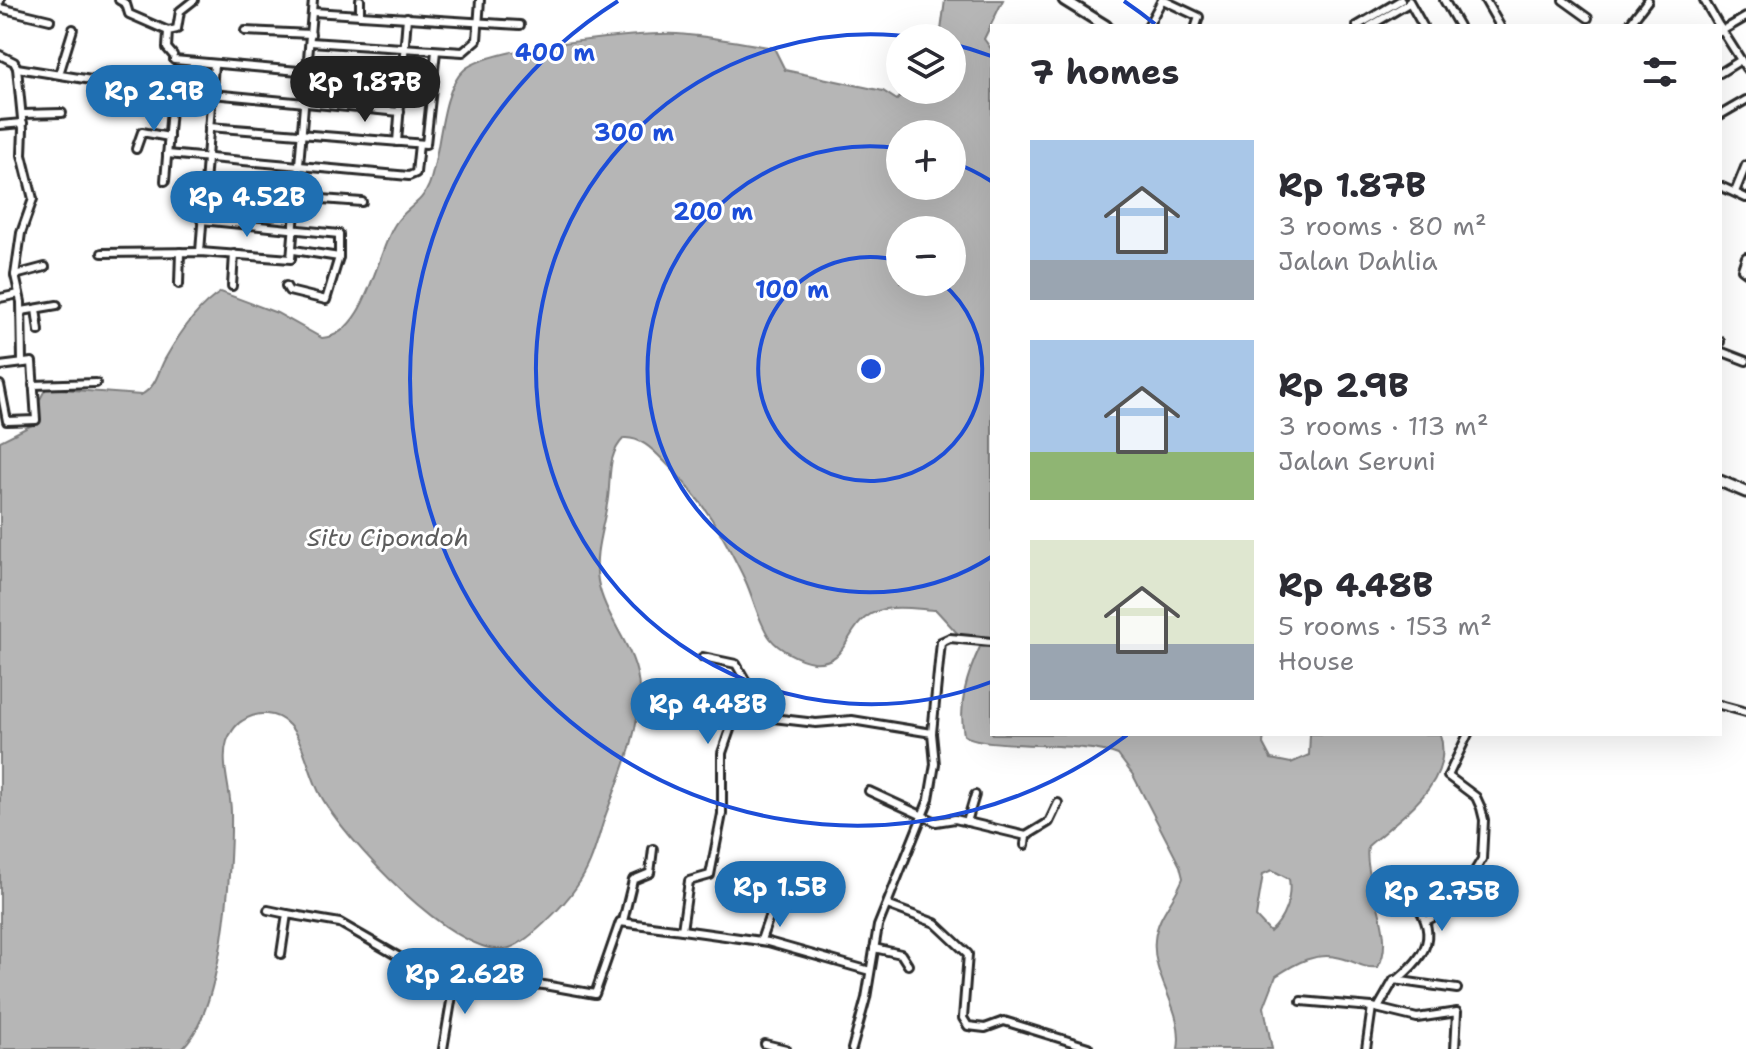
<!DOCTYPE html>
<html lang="en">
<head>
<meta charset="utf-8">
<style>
  body { margin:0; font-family:"Shantell Sans",sans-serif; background:#f2f2f3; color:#2b2b33; height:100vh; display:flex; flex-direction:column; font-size:30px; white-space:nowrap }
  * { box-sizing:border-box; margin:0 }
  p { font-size:26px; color:#7c7c81 }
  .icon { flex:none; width:44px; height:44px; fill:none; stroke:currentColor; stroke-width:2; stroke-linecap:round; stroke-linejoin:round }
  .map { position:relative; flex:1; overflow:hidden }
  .drawer { position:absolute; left:990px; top:24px; width:732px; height:712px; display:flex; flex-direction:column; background:#fff; border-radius:0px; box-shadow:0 8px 32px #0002 }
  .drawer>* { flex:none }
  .controls { position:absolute; left:886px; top:24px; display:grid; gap:16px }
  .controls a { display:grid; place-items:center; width:80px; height:80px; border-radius:50%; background:#fff; box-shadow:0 8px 32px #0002; font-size:40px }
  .price { position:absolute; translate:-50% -68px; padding:0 18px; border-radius:28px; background:#1f6fb2; color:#fff; font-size:26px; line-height:52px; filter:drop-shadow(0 2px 4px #0008) }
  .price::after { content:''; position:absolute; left:50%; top:48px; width:24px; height:18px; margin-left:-12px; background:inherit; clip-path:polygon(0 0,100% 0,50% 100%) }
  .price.selected { background:#222; color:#fff }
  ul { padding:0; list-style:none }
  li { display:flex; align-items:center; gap:24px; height:200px; padding:0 40px }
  li span { display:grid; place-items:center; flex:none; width:224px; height:160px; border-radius:0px; color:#555 }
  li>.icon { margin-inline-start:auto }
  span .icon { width:96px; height:96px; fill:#fffc; stroke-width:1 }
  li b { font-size:34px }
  h2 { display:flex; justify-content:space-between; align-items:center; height:96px; padding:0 40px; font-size:34px }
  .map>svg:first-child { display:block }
</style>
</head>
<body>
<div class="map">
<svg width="1746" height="1049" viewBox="0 0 1746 1049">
  <rect width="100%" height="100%" fill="#fff"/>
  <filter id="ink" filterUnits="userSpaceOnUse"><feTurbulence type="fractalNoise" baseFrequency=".0125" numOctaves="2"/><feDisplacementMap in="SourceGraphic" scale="16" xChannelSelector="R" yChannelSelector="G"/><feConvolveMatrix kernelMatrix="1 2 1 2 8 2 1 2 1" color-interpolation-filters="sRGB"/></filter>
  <g filter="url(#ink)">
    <g fill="#b6b6b6" stroke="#7e7e7e" stroke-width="2" fill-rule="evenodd">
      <path d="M945,0H1003L984,39L992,50V639L958,634L936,610C914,609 884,602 865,618C845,633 846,665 813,662C799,660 778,649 770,638C759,623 754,600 746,582C723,534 703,500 665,462C653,450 641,437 624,438C607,455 611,476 608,498C604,527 593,552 598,581C605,620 638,649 639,689C640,733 621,774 606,814C597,839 593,864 577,886C565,904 526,946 505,949C453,956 345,839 321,796C309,775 305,742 289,725C276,711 257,711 242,721C236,724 229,735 227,741C220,763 231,790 231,812C232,868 223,1013 181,1049H0V441L38,422L39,401L46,388L141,395C157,386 157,374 165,359C178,336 198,306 221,292L277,313L322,338C365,336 376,256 394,226C403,209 422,204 429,185C441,154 440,91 464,70C489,47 640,32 677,34C710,36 742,43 774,48L785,70L883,91L897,100L907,90H952V38H940ZM900,134H952V186H900ZM900,230H952V282H900Z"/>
      <path d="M980,647H992V734H1264L1263,744L1271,759L1291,763L1309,755L1310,734H1440C1455,783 1400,817 1368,846C1362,880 1398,935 1378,967C1363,969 1355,961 1341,958C1316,951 1296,963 1276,976L1264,1007L1272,1049H1178C1185,1010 1151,978 1155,940C1157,915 1175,900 1183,878L1180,866L1133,775L1118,755C1084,741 982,749 964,735C958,703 967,675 980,647ZM1272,870L1289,879C1292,898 1284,920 1270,932L1256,917L1263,874Z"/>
    </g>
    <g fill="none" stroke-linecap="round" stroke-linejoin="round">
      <defs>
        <g id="street">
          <path d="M119,0L126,4L129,14L168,31"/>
          <path d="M1163,0L1199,17L1196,26"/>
          <path d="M1444,0L1459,26"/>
          <path d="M1485,0L1500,26"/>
          <path d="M1563,0L1588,18"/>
          <path d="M1704,0L1719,26"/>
          <path d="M0,1V0"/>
          <path d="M1409,1L1423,26"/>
          <path d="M0,8L50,20"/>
          <path d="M313,12L520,25"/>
          <path d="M360,13V0"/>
          <path d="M1148,26L1162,0"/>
          <path d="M1357,26L1401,0"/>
          <path d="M1370,26L1409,3"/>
          <path d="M1628,26L1648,0"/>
          <path d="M1720,27L1746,68"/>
          <path d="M245,31L311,34"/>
          <path d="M1720,32L1746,17"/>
          <path d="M310,42L463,52L477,40L480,0"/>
          <path d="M0,55L14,62L17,68L23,129L22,155L33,199L21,233L15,275L21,302L22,362"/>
          <path d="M173,55L167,48L168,31L177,29L180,11L194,0"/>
          <path d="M174,60L402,80"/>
          <path d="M17,68L147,89L173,84L165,181"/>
          <path d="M1720,73L1741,60"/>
          <path d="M59,74L73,29"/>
          <path d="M212,94L400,112"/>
          <path d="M22,114L62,113"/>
          <path d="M1720,115L1746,100"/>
          <path d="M0,125L23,123"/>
          <path d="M209,127L426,144L436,51"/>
          <path d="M397,142L407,17"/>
          <path d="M136,149L142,132L169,137"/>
          <path d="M167,154L409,176L416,173L419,144"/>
          <path d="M1720,186L1746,198"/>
          <path d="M203,190L362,202"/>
          <path d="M1735,192L1746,165"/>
          <path d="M201,220L339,234V257L326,300L289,291L286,286"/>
          <path d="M294,250L339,257"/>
          <path d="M200,252L214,64"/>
          <path d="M102,253L200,252L291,259L313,0"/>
          <path d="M1746,257L1742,269L1746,272"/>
          <path d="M15,275L45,267"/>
          <path d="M179,284L180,252"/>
          <path d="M232,286L234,254"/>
          <path d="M0,298L19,294"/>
          <path d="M36,309L39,331"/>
          <path d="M22,311L57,305"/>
          <path d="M1720,342V341"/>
          <path d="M1720,351L1746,361"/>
          <path d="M0,366L32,362L36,420L7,421L0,385"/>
          <path d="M33,385L96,383"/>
          <path d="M703,657L736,664L752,692L758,715"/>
          <path d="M1720,705L1746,712"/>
          <path d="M694,709L816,723L852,720L932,733"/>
          <path d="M869,791L936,822L955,819L1026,836L1025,845"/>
          <path d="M967,822L975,795"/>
          <path d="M1026,836L1049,822L1058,803"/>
          <path d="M887,905L935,923L968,954L963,1018L968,1026L985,1028L1004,1021L1088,1047"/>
          <path d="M268,910L287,914"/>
          <path d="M623,921L633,880L650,873L653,849"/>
          <path d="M1426,921L1453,907L1482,859L1484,820L1481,808L1476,797L1448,776L1468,734"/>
          <path d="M682,930L768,942L870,971"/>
          <path d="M761,940L776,897"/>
          <path d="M874,948L901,954L908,965"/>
          <path d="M281,954L287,914L340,923L408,962L455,978L544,985L595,994L620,922L682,930L689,881L710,875L722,814V753L735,715"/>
          <path d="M1397,980C1444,941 1430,923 1399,877"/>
          <path d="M1301,1001L1372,1007L1366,1049"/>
          <path d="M1372,1007L1417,1018L1457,1012L1455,1049"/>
          <path d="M1378,1008L1394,980L1457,989"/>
          <path d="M765,1044L786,1049"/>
          <path d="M443,1049L455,978"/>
          <path d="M852,1049L866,998L878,926L929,799L935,764L932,733L941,642L950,638L992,642"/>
        </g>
        <g id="primary">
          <path d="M1064,0L1106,26"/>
          <path d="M1720,481L1746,492"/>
        </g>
      </defs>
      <use href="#street" stroke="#2b2b2b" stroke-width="12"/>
      <use href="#primary" stroke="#2b2b2b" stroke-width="15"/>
      <use href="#street" stroke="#fff" stroke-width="6"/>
      <use href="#primary" stroke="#fff" stroke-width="9"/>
    </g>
  </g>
  <g fill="none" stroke="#1d4ed8" stroke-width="4">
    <path d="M942 283A112 112 0 1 1 900 261"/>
    <path d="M991 557A223 223 0 1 1 898 148M953 162A223 223 0 0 1 991 181"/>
    <path d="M991 682A335 335 0 1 1 921 38M952 44A335 335 0 0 1 991 56"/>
    <path d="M1127 735A447 447 0 1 1 618 1M1124 1A447 447 0 0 1 1155 24"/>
  </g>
  <g text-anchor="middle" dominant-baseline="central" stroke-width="6" stroke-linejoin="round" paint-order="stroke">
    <g font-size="24" font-style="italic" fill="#5c5c5c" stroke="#fff">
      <text x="388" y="538">Situ Cipondoh</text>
    </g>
  </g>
  <circle cx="871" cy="369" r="12" fill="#1d4ed8" stroke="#fff" stroke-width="4"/>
  <g font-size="24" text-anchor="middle" font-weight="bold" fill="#1d4ed8" stroke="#fff" stroke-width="6" stroke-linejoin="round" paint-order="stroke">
    <text x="555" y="61">400 m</text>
    <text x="634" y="141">300 m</text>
    <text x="713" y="220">200 m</text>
    <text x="792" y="298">100 m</text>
  </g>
</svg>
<div class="controls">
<a><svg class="icon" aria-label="layers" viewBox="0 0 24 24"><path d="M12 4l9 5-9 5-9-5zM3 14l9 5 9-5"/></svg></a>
<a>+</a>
<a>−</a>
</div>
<b class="price selected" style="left:365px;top:124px">Rp 1.87B</b>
<b class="price" style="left:154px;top:133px">Rp 2.9B</b>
<b class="price" style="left:247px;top:239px">Rp 4.52B</b>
<b class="price" style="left:708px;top:746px">Rp 4.48B</b>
<b class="price" style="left:780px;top:929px">Rp 1.5B</b>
<b class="price" style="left:1442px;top:933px">Rp 2.75B</b>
<b class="price" style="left:465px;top:1016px">Rp 2.62B</b>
<section class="drawer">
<h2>7 homes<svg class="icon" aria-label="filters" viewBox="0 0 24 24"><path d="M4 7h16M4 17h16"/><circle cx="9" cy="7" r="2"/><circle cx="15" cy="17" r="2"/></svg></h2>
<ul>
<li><span style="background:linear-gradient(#a9c7e8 75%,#9aa5b1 0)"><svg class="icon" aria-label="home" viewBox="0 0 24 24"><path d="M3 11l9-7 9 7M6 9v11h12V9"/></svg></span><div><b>Rp 1.87B</b><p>3 rooms · 80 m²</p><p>Jalan Dahlia</p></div></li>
<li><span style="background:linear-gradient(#a9c7e8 70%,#8fb573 0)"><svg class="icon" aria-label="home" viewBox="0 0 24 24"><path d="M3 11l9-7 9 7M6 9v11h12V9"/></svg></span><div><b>Rp 2.9B</b><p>3 rooms · 113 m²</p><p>Jalan Seruni</p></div></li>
<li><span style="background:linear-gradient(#dfe7d0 65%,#9aa5b1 0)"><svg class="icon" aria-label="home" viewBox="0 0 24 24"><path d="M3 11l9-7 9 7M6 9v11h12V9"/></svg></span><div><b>Rp 4.48B</b><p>5 rooms · 153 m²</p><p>House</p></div></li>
</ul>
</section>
</div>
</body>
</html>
